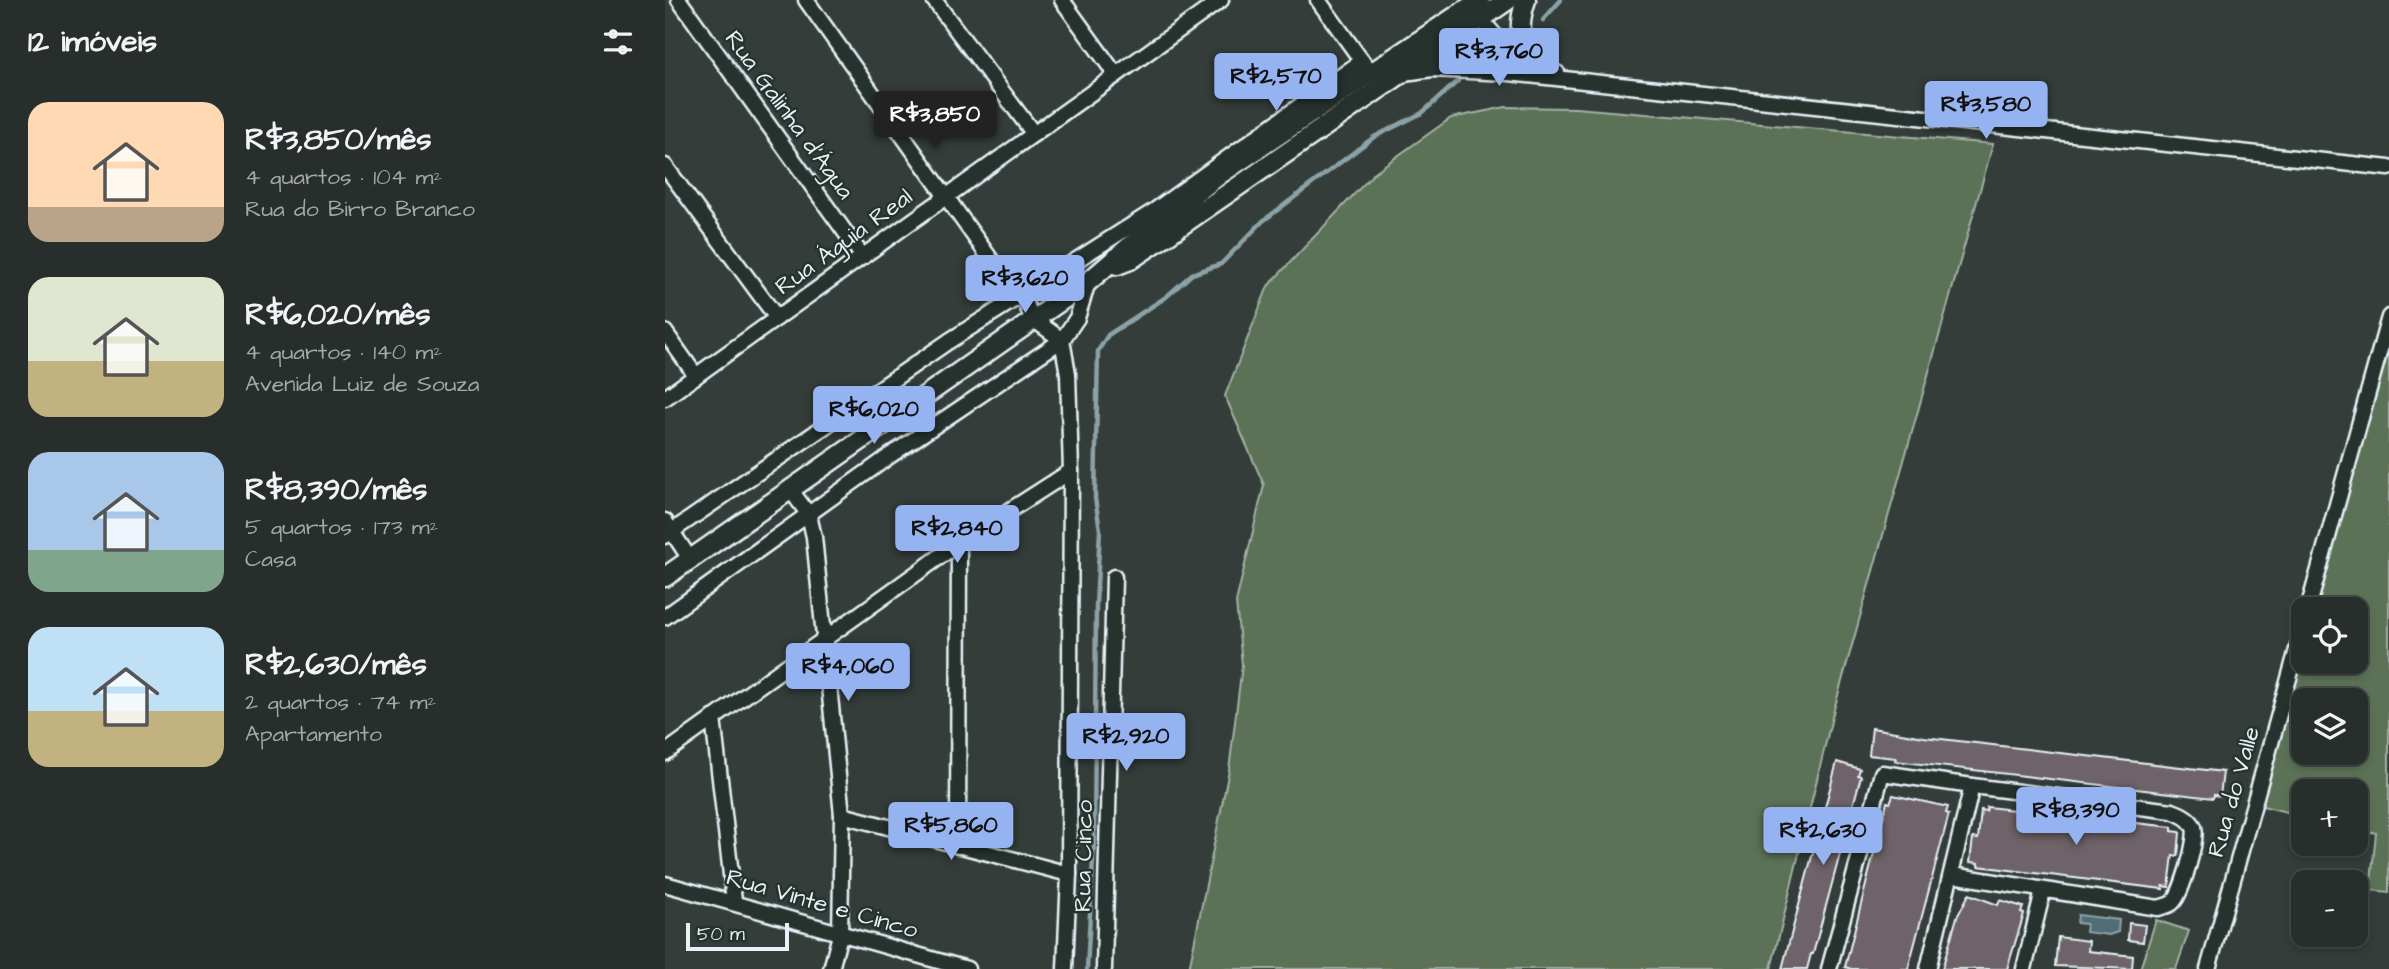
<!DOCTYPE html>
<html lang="pt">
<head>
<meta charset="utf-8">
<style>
  body { margin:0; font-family:"Architects Daughter",sans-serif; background:#333a37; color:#f1f3f6; height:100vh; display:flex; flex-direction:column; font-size:26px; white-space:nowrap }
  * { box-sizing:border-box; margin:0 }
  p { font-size:23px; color:#a4a8a9 }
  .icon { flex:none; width:38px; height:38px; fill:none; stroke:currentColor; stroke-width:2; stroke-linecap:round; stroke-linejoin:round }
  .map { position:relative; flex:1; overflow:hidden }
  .drawer { display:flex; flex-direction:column; background:#272e2b; width:665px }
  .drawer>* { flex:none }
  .buttons { position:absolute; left:1626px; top:597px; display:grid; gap:14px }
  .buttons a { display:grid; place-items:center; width:77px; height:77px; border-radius:14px; background:#272e2b; box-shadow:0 4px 10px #0003,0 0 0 2px #434a47; font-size:35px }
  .scale { position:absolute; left:21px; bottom:18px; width:103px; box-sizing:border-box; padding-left:7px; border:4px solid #e8f1f8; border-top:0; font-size:19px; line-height:24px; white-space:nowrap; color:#e8f1f8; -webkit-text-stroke:5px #26332d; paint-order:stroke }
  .price { position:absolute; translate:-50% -60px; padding:0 16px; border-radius:7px; background:#95b2f1; color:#111; font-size:23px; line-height:46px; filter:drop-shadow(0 2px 4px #0008) }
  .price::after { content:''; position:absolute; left:50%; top:42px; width:21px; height:16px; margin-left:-10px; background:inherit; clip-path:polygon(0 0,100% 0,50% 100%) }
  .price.current { background:#222; color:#fff }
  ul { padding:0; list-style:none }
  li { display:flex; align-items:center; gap:21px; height:175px; padding:0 28px }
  li span { display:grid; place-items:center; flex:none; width:196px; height:140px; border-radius:21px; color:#555 }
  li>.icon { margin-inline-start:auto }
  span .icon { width:84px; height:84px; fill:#fffc; stroke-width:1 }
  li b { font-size:30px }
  h2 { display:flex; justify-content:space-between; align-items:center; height:84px; padding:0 28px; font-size:30px }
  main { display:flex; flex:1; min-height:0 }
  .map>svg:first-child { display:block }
</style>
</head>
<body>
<main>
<section class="drawer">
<h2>12 imóveis<svg class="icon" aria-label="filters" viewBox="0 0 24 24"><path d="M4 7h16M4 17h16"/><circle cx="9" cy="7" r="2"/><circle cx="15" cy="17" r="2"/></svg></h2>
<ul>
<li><span style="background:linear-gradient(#ffd9b3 75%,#b9a48a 0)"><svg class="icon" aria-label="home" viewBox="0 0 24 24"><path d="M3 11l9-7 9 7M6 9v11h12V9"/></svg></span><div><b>R$3,850/mês</b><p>4 quartos · 104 m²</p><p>Rua do Birro Branco</p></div></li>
<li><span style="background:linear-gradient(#dfe7d0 60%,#c2b280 0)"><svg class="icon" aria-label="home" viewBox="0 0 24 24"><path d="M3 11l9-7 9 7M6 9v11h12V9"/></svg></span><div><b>R$6,020/mês</b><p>4 quartos · 140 m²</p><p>Avenida Luiz de Souza</p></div></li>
<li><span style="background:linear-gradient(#a9c7e8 70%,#7fa58c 0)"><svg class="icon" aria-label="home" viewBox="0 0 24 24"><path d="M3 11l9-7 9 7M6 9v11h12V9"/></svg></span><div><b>R$8,390/mês</b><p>5 quartos · 173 m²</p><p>Casa</p></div></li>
<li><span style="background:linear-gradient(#bfe0f5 60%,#c2b280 0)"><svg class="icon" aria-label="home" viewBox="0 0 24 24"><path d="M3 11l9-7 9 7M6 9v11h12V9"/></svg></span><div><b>R$2,630/mês</b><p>2 quartos · 74 m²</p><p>Apartamento</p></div></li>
</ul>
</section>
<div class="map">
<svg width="1724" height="969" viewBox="0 0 1724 969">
  <rect width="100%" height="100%" fill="#343d39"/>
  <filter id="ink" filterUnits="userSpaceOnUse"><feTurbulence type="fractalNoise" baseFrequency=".0143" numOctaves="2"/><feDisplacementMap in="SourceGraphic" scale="14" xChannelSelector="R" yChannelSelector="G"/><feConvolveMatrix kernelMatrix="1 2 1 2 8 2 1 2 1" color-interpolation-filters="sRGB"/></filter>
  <g filter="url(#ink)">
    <g fill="#5c7256" stroke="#a2b2a7" stroke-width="2" fill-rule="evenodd">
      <path d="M841,107L911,108L1328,144L1168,713L1106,969H524L564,770L577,665L571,602L599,485L560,396L603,286L710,172L786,118Z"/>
      <path d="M1724,326V892L1705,890L1711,833L1691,828L1690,791H1638V816L1589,804L1638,631V662H1690V609H1644ZM1638,700H1690V752H1638Z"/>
      <path d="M1491,920L1524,931L1511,969H1475Z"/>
    </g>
    <path fill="#4f6d75" stroke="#8ca2a9" stroke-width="2" d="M1413,915L1454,920L1453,932L1444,935L1420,932L1421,924L1412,923Z"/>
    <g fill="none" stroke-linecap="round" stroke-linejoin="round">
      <g stroke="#8ca2a9" stroke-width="4.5">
        <path d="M878,20L896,0"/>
        <path d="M422,969L429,841L431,605L435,530L430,498L433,351L443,335L501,297L527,274L556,264L598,221L709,137L757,113L793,81"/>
      </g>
    </g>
    <g fill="#6e6368" stroke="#e8f1f8" stroke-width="2">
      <path d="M1207,728L1259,737L1558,772L1555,796L1549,795L1548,798L1230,761L1231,758L1204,755Z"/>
      <path d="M1172,762L1195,769L1193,775L1196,776L1148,954H1146L1142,969H1117Z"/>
      <path d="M1228,795L1283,807L1281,813L1284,814L1243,969H1186L1180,967L1222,802L1225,803Z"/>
      <path d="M1322,807L1507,827V831L1515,832L1513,856L1508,855L1504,887L1498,886V889L1313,866V863L1305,862L1308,838L1313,839L1316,810L1321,811Z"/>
      <path d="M1304,894L1333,905L1335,900L1358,907L1356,913L1359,914L1342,969H1277L1292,917Z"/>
      <path d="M1464,923L1480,925L1478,942L1463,940Z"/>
      <path d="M1393,937L1424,941L1423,951L1468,956L1467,969L1390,966Z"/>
    </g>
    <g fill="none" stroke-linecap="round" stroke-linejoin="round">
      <defs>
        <g id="minor">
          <path d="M14,0L198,257"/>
          <path d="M269,0L369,134"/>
          <path d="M397,0L451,75"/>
          <path d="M653,0L702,68"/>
          <path d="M810,11C835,45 851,60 892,73"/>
          <path d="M795,22L825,61L844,73L1724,168"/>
          <path d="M0,166L112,318"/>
          <path d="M0,332L31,376"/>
          <path d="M0,398L556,0"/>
          <path d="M125,489L144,515L149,537L177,815L175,935L166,969"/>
          <path d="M0,521L25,559"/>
          <path d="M0,536L284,341L489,211L697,61"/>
          <path d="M1643,609L1724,317"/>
          <path d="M0,617L226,455L397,340L412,318L423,282"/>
          <path d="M48,718L69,901"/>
          <path d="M0,753L294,543L406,471L403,374L397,340L368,319L357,296L344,285L141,0"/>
          <path d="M177,815L404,874"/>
          <path d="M293,846L294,543"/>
          <path d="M1287,875L1493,908C1499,906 1504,906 1508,902C1517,893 1533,839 1529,827C1525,818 1516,814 1507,811L1307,786"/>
          <path d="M0,884L302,969"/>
          <path d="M400,969L404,874L406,471"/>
          <path d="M439,969L449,577"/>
          <path d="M1164,969L1217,773L1307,786L1263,969"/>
          <path d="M1359,969L1378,891"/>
          <path d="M1543,969L1638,628"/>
        </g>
        <g id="major">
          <path d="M861,0C853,23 854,41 865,63"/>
          <path d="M746,70L767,67L841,71"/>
          <path d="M452,265L465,260L504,234L843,0"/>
          <path d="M0,577L423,282L480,233L557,173L815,0"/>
        </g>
      </defs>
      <use href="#minor" stroke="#e8f1f8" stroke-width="19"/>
      <use href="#major" stroke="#e8f1f8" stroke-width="23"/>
      <use href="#minor" stroke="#26332d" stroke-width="14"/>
      <use href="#major" stroke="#26332d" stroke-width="18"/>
    </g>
  </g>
  <g text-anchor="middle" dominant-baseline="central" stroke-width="5" stroke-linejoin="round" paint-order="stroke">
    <g font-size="24" fill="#e8f1f8" stroke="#26332d">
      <text transform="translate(124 115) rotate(54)">Rua Galinha d'Água</text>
      <text transform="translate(179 242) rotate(-36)">Rua Águia Real</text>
      <text transform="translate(1569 792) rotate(-74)">Rua do Valle</text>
      <text transform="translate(419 856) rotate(-89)">Rua Cinco</text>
      <text transform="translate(157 904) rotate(16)">Rua Vinte e Cinco</text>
    </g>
  </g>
</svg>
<div class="buttons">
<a><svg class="icon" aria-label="locate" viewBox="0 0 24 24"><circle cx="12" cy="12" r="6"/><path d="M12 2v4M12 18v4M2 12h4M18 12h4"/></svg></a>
<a><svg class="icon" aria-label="layers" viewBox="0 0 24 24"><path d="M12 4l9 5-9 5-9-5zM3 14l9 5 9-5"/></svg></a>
<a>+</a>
<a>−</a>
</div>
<div class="scale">50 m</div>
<b class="price" style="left:834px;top:88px">R$3,760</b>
<b class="price" style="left:611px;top:113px">R$2,570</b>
<b class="price" style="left:1321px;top:141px">R$3,580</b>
<b class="price current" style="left:270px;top:151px">R$3,850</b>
<b class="price" style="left:360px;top:315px">R$3,620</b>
<b class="price" style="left:209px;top:446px">R$6,020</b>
<b class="price" style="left:292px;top:565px">R$2,840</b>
<b class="price" style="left:183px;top:703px">R$4,060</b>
<b class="price" style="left:461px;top:773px">R$2,920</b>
<b class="price" style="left:1411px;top:847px">R$8,390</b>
<b class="price" style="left:286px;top:862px">R$5,860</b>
<b class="price" style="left:1158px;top:867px">R$2,630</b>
</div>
</main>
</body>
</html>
